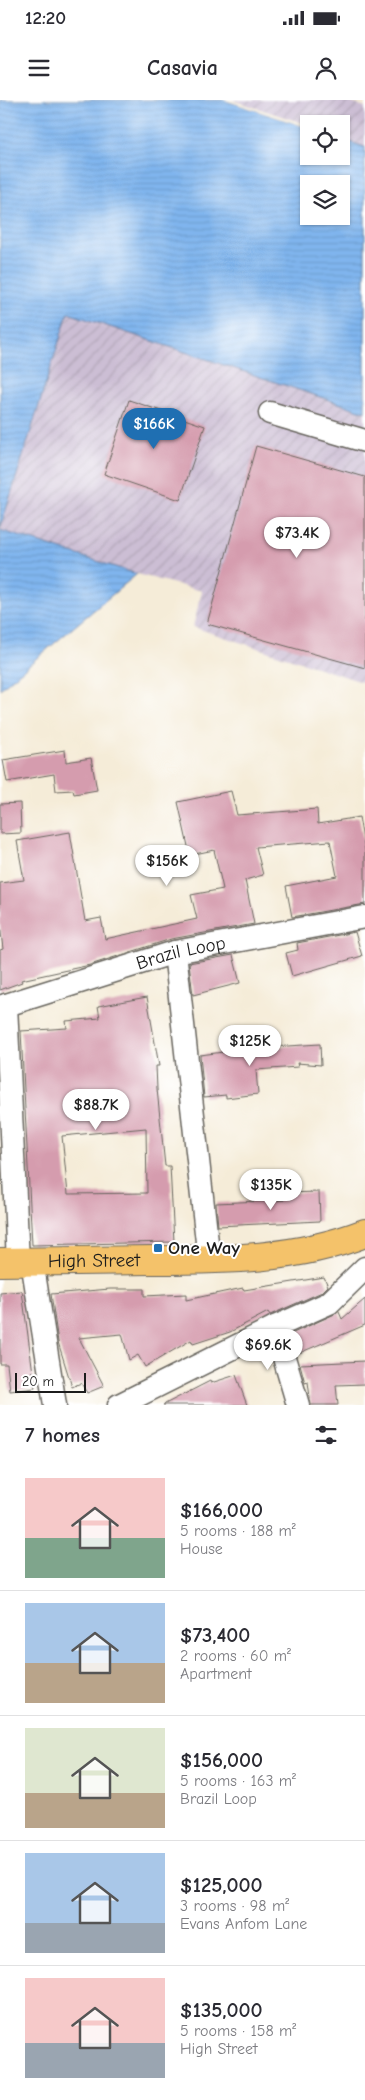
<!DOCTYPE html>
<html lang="en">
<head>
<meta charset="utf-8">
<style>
  body { margin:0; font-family:"Comic Neue",sans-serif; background:#f2f2f3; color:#2b2b33; height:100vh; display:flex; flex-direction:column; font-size:19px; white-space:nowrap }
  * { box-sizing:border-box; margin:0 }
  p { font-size:16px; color:#7c7c81 }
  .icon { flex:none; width:28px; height:28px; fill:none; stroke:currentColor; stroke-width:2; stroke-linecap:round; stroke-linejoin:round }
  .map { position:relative; height:1305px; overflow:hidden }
  .sheet { display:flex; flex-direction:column; background:#fff; flex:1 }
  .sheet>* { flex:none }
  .fabs { position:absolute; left:300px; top:15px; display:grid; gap:10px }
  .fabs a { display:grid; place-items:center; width:50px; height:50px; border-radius:0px; background:#fff; box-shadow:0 1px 4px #0004; font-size:25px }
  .scale { position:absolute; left:15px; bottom:12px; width:71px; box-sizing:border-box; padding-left:5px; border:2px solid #1c1c1c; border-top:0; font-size:14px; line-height:18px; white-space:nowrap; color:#1c1c1c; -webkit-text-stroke:4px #fff; paint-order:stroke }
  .price { position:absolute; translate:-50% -42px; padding:0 11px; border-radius:18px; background:#fff; color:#222; font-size:16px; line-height:32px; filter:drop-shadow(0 1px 2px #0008) }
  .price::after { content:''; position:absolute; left:50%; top:30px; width:15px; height:11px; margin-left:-8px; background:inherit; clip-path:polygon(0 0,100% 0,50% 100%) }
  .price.active { background:#1f6fb2; color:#fff }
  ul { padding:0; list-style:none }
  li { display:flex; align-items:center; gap:15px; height:125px; padding:0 25px }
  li+li { border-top:1px solid #e1e1e2 }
  li span { display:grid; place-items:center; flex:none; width:140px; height:100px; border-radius:0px; color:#555 }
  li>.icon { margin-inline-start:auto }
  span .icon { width:60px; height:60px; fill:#fffc; stroke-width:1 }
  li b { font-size:21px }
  h2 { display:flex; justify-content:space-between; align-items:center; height:60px; padding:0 25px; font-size:21px }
  .status { display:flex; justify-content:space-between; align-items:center; height:35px; padding:0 25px; background:#fff; direction:ltr }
  .status svg { height:14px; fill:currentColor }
  header { display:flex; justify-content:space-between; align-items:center; height:65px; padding:0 25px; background:#fff; font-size:22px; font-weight:700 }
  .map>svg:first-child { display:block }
</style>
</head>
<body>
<div class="status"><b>12:20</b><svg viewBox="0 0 49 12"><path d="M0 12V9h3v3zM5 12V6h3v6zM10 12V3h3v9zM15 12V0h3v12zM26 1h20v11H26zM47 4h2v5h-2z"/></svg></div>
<header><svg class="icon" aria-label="menu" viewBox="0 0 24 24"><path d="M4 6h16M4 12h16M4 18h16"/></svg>Casavia<svg class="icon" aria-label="person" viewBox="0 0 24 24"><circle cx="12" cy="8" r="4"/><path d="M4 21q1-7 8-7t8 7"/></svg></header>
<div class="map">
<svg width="365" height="1305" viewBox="0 0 365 1305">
  <defs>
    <pattern id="industrial-furrows" width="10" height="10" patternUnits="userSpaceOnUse" patternTransform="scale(1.25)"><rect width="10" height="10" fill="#ccbed4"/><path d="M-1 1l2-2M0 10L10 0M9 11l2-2" fill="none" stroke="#afa3b5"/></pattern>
    <pattern id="water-rules" width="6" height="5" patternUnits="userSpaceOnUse" patternTransform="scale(1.25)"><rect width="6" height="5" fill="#80b5ee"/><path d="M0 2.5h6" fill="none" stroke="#6e9bcc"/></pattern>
  </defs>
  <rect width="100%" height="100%" fill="#fff"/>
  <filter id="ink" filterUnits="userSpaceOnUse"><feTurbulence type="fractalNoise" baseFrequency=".02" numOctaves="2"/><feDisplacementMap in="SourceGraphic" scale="10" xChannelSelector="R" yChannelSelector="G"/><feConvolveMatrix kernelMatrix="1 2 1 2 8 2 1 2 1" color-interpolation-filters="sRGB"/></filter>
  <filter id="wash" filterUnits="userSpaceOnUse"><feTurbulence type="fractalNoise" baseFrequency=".0096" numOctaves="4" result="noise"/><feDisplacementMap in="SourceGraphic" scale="20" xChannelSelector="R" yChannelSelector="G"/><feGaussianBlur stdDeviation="1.12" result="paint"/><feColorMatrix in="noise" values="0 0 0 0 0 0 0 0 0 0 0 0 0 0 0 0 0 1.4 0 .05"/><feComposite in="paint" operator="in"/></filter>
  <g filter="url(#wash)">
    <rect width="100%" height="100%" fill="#f5ecd8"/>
    <g fill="url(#industrial-furrows)">
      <path d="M225,0H343L365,7V47L341,39V24H309V28Z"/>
      <path d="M68,212L365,312V583L193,527L202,491L137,474L0,430Z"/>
    </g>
    <g fill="url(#water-rules)" stroke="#4e6885" fill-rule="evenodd">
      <path d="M0,0H225L309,28V56H341V39L365,47V312L68,213L0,429ZM309,84H341V116H309Z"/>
      <path d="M0,430L137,474L0,589Z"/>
    </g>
    <path fill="#f5ecd8" d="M225,0H232L309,25V28Z"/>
    <g id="blocks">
      <g fill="#d59cae" fill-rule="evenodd">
        <path d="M129,300L205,326L180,400L104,374Z"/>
        <path d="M256,346L365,377V568L207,524Z"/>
        <path d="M65,650L66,662L91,658L97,690L74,694L73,690L56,691L54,674L7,682L3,660Z"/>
        <path d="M231,691L237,715L317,709L318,724L359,717L365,751V804L292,817L286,786L337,776L330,741L256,747L263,775L245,780L254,824L171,839L90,865L21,880L22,882L0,890V850L3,849L0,824V783L24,780L17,741L70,732L85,821L101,818L105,839L197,819L191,795L223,789L214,750L190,755L178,702Z"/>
        <path d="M20,703L21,733L0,734V704Z"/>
        <path d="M355,832L362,856L292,876L286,853L298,850L297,843Z"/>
        <path d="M233,855L240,883L193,895L189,863Z"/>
        <path d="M147,897L159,966H156L157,989L165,1066H170L174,1142L32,1145L21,931L67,928L66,921L100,918L98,906ZM146,1028L147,1093L68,1094L62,1036Z"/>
        <path d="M320,944L321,965L297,963L298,967L256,970L258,994L226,998V995L204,997L200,955L255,948Z"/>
        <path d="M319,1092L320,1121L218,1126L216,1103L284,1100L283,1093Z"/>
        <path d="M324,1177L328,1186L322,1192L270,1215L268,1212L230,1232L193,1244L191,1240L145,1267L138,1255L129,1260L122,1234L79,1238L104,1286L87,1293L81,1283L72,1287L58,1242L51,1194L110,1189H144V1196L186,1194V1200L243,1188L244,1190Z"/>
        <path d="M22,1191L35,1288L10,1291L7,1264H0V1193Z"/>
        <path d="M365,1199V1225L297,1254L291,1234L339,1212L342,1219Z"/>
        <path d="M365,1261V1284L336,1285L338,1305H311L308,1282L305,1283L300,1264Z"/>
        <path d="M236,1275L247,1305H163L210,1281L211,1283Z"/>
      </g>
    </g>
  </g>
  <g filter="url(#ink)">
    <use href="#blocks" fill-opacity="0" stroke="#68655e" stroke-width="1"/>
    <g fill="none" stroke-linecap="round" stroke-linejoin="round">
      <defs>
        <g id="minor">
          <path d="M270,313L365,341"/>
          <path d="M175,852L209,1160"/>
          <path d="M6,905L18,1162"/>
          <path id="s1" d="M0,907L175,852L365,817"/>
          <path d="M32,1161L55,1305"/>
          <path d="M275,1227L298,1305"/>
          <path d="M119,1305L275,1227L329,1203L365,1168"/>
        </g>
        <g id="major">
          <path id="s2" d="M0,1162C51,1161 101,1161 152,1160C225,1160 296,1160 365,1133"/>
        </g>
      </defs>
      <use href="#minor" stroke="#68655e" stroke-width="25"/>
      <use href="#major" stroke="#68655e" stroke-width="30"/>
      <use href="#minor" stroke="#fff" stroke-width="22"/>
      <use href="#major" stroke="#f4c26a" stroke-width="28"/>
    </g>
  </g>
  <rect fill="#1f6fb2" stroke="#fff" stroke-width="2" x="153" y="1143" width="10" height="10" rx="2.5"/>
  <g text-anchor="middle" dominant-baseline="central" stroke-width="4" stroke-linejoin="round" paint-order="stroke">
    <g font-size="19" fill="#1c1c1c" stroke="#fff">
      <text stroke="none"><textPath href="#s1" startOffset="189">Brazil Loop</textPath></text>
      <text stroke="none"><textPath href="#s2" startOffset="94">High Street</textPath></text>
    </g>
    <g font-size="19" font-weight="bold" fill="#1c1c1c" stroke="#fff" text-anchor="start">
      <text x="168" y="1148">One Way</text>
    </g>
  </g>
</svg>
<div class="fabs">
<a><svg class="icon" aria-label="locate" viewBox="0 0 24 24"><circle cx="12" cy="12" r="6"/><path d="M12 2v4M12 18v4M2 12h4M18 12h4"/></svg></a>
<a><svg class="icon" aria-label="layers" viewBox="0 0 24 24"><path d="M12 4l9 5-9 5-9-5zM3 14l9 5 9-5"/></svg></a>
</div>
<div class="scale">20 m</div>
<b class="price active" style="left:154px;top:350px">$166K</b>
<b class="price" style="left:297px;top:459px">$73.4K</b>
<b class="price" style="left:167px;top:787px">$156K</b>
<b class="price" style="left:250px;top:967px">$125K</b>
<b class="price" style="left:96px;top:1031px">$88.7K</b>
<b class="price" style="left:271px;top:1111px">$135K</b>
<b class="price" style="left:268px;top:1271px">$69.6K</b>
</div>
<section class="sheet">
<h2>7 homes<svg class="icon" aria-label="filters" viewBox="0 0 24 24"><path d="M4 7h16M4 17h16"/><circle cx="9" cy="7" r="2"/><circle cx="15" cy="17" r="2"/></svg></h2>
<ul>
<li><span style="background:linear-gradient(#f6c9c9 60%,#7fa58c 0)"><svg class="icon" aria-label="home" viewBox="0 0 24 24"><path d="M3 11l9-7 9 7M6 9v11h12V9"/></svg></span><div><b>$166,000</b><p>5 rooms · 188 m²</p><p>House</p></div></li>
<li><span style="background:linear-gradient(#a9c7e8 60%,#b9a48a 0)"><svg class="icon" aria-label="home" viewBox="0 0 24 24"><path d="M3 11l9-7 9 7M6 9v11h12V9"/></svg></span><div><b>$73,400</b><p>2 rooms · 60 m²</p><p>Apartment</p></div></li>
<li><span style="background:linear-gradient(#dfe7d0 65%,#b9a48a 0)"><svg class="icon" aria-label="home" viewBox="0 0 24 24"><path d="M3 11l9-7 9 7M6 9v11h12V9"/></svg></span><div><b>$156,000</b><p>5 rooms · 163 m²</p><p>Brazil Loop</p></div></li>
<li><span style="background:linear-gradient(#a9c7e8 70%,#9aa5b1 0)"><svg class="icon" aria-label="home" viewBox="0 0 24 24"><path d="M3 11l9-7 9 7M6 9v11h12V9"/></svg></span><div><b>$125,000</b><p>3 rooms · 98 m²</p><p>Evans Anfom Lane</p></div></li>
<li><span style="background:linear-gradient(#f6c9c9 65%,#9aa5b1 0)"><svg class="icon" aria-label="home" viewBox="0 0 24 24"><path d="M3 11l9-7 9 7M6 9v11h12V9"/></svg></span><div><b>$135,000</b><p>5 rooms · 158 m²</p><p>High Street</p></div></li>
</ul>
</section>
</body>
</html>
